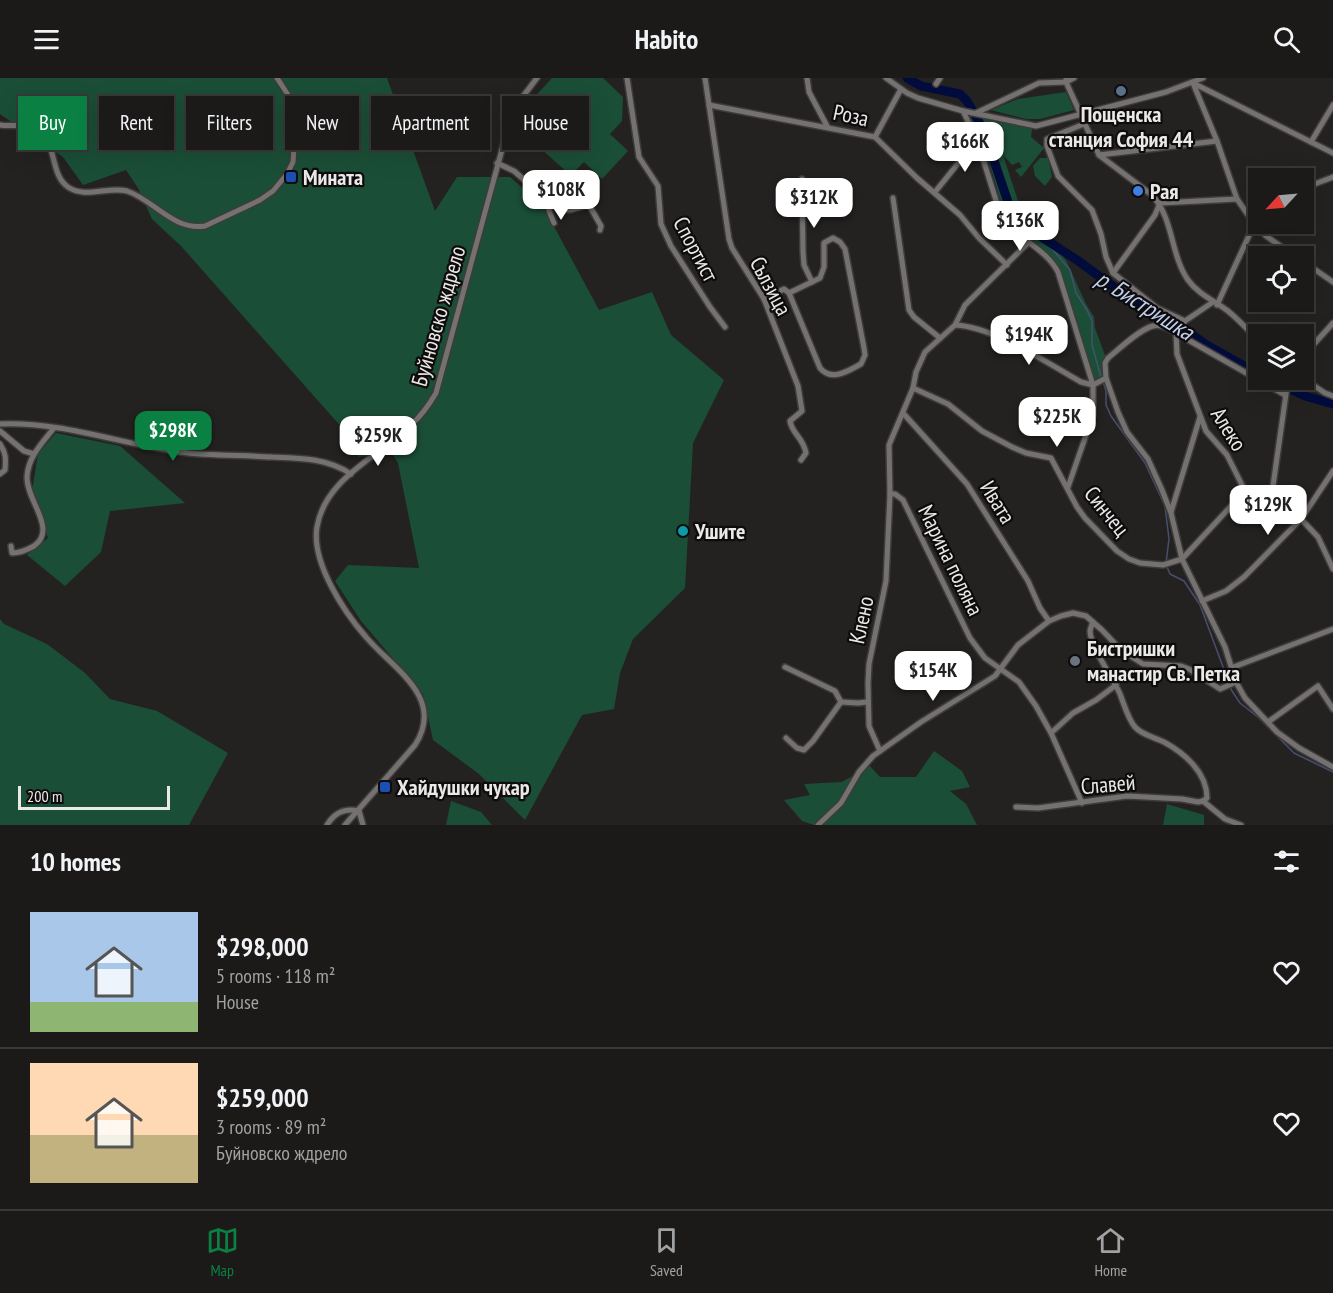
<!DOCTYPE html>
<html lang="en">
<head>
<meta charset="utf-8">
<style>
  body { margin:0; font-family:"PT Sans Narrow",sans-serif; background:#282726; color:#f1f3f6; height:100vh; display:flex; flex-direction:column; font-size:22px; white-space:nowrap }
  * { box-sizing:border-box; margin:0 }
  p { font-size:20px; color:#a0a1a2 }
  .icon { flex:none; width:33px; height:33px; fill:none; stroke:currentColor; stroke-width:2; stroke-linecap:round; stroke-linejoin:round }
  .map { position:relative; height:747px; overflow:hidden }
  .sheet { display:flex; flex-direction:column; background:#1b1a19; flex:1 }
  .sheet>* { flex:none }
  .top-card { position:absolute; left:18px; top:18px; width:600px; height:54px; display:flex; gap:12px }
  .needle { width:39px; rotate:244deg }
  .controls { position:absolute; left:1248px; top:90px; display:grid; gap:12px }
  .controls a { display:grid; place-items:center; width:66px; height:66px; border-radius:0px; background:#1b1a19; box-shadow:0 6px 24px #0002,0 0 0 2px #393838; font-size:30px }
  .scale { position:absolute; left:18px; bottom:15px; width:152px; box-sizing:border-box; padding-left:6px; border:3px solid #ebe9e8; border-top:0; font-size:16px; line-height:21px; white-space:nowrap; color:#ebe9e8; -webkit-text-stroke:4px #0d0b0b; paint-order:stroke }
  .price { position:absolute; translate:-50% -51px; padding:0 14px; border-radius:12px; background:#fff; color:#222; font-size:20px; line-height:39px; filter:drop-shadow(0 2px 3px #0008) }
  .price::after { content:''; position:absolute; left:50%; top:36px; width:18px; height:14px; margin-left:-9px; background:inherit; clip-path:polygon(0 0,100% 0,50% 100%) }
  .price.on { background:#0b8043; color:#fff }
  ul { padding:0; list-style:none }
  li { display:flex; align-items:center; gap:18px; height:150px; padding:0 30px }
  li+li { border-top:2px solid #393838 }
  li span { display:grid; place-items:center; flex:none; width:168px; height:120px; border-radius:0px; color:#555 }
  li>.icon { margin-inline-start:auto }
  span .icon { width:72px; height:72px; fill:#fffc; stroke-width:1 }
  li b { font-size:26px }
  h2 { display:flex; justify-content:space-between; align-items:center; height:72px; padding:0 30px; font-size:26px }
  .chip { padding:0 21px; border-radius:0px; background:#1b1a19; box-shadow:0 6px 24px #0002,0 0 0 2px #393838; font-size:21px; line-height:54px }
  .chip.on { background:#0b8043; color:#fff }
  header { display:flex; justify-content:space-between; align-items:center; height:78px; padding:0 30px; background:#1b1a19; font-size:27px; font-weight:600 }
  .tab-bar { display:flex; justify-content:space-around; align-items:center; height:84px; border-top:2px solid #393838; background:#1b1a19; font-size:16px; color:#a0a1a2 }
  .tab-bar a { display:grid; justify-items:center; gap:3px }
  .tab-bar .on { color:#0b8043 }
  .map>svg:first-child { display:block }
</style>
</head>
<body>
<header><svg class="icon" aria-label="menu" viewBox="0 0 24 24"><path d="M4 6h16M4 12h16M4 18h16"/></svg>Habito<svg class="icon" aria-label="search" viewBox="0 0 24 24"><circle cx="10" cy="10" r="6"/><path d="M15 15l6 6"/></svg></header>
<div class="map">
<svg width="1333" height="747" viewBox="0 0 1333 747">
  <rect width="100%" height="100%" fill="#242221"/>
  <g fill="#1b4e37">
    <path d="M0,0H387L435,133L457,99H510L543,128L599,232L652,214L671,257L724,302L693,365L685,510L633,561L620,595L614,631L582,637L525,742L479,696L433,662L423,616L361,543L335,503L348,487L419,490L398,385L391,374L374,371L366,378L358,379L344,352L181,168L152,141L138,110L126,92L83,107L63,79L0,36Z"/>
    <path d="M552,0H603L623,19L622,43L610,56L628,73L602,101L584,84L576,92L568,95L520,52L514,50L520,35Z"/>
    <path d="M1066,14L1074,32L1040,41H1026L991,32L1018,21Z"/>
    <path d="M967,36L1032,51L1031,59L1044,70L1021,99L1015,92L1022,89L1019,84L1012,87L1003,77L1020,129L1026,139L1066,182L1086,226L1094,239L1095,250L1106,280L1102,284L1103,298L1093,303L1056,185L1015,150L1003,131L986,74Z"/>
    <path d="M1040,80H1048L1052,99L1045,108L1035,98L1033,88Z"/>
    <path d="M56,355L120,368L185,425L110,433L101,474L65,508L27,477L48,460L32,413L38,376Z"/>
    <path d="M0,541L4,546L47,566L85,595L110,621L157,633L228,675L189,747H0Z"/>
    <path d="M934,673L962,693L970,709L950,713L966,726L977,747H814L802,743L784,722L810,717L804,706L842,704L870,688L880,699H916Z"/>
    <path d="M451,723L481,734L492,747H446Z"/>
    <path d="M1167,726L1204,737V747H1163Z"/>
  </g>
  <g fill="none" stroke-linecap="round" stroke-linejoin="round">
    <g stroke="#474e70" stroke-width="1.5">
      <path d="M1043,160L1070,192L1076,215L1087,232L1092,243V267L1101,299"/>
      <path d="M1103,303L1106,313V327L1111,338L1145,385L1165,428L1169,461L1166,485"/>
      <path d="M1167,489L1170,496L1184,503L1200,527L1232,613L1240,625L1259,640L1294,675L1333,694"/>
    </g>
    <g stroke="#010c3d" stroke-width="9">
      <path d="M907,0L921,8L960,16L967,23L984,53L1011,133L1043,160L1077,182L1122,215L1169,240L1205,266L1258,296"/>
      <path d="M1269,302L1305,318L1333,326"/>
    </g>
    <defs>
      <g id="minor">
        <path d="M627,0L639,79L658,108L661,146L671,168L710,229L725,249"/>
        <path d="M705,0L729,161L732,170L764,221L798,308L802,333L790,343C792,356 803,359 806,375L801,382"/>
        <path d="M807,0L809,14L827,48"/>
        <path d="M886,0L907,15L918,20L963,33L1036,48L1166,14L1203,0"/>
        <path d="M1066,0V4L1099,77L1152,117C1174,141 1170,176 1188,202C1198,216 1215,223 1228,233C1239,242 1248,252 1258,262"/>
        <path d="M1193,5L1217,63L1237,121L1255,147L1266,158L1295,178"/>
        <path d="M1193,5L1333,75"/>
        <path d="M936,6L940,0"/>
        <path d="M709,27L875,59L917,100L960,137L979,160L1007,187"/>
        <path d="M963,33L977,62L1000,135C1014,160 1045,169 1058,194L1093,307V337L1068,409"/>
        <path d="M976,35L1039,5L1066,4L1074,0"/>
        <path d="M1084,46L1047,61V68L1058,98L1092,132L1101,156L1106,179L1113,195L1157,230L1185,243"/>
        <path d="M0,47C11,49 26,45 36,50C58,63 49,96 68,109C85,121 109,108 127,113C154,122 173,153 205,148L260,122L273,113L287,96L293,84L296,40L294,26L277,0"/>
        <path d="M875,59L901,11"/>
        <path d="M1311,64L1333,27"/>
        <path d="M1099,77L1217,63"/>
        <path d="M497,85L514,93L558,131L570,132L589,127L601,148L600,152"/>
        <path d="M802,101L803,174L804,187L812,204"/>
        <path d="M1304,110L1333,99"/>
        <path d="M935,114L977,62"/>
        <path d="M893,120L909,232L914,239L940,260"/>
        <path d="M549,125V133L554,145"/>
        <path d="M1245,132L1258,127"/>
        <path d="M1304,184L1333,204"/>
        <path d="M1113,195L1155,137L1160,125L1237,121"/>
        <path d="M764,221L784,211L789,215L820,290C832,304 848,293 861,286L865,277L864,270L845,171L840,164L833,160L824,165V189L820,200L789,215"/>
        <path d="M1217,227L1258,138"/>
        <path d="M955,247C995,249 1047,285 1081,304L1093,307L1106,300L1105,285L1108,280C1119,271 1140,251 1153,248C1161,246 1169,251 1176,255L1185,243L1213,224"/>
        <path d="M1176,255L1177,276L1206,353L1227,377L1245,413L1283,425L1301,441L1318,459L1333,491"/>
        <path d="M1176,255L1285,317"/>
        <path d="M1304,277L1333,245"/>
        <path d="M1106,300L1118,334L1127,354L1148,381L1162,412L1171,435L1182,481L1225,569L1236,604L1245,620L1277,654L1299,670L1333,689"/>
        <path d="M1304,301L1325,315L1333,318"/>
        <path d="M913,310L948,326L982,353L1012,369L1026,375L1051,380L1077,429L1085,440L1117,473L1129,481L1140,485L1163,487L1182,481L1245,413"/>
        <path d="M903,335L967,406L1028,503L1040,530L1049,543"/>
        <path d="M0,346C58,343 122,366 180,374C210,378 241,377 272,379C299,380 327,380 351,396"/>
        <path d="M0,353L24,373L34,376"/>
        <path d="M0,366C6,375 6,381 5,392L0,396"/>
        <path d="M890,416H895L903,422L970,560L985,580L1019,604L1036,628L1051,655L1082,725"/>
        <path d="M1271,422L1288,302"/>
        <path d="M1171,434L1200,339"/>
        <path d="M11,468L12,475C19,475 27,472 34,468C58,451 26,422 27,399C28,379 42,365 54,350"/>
        <path d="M1202,523L1226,513L1244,499L1301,441L1333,393"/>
        <path d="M1093,544C1092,546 1090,552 1090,553C1090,568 1113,600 1120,616C1124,626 1128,641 1135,649C1142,657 1154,659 1164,664C1184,675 1207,694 1207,720L1203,723"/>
        <path d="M785,589L835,613L841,624"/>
        <path d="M1231,590L1333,551"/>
        <path d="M841,624L858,625L867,624"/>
        <path d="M1268,644L1318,608L1333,631"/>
        <path d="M1051,655L1073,635L1096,622L1116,607"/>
        <path d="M786,660L797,670L804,672L813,663L841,624"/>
        <path d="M880,673L869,648L868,605L869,586L886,503L890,416L889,367L913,310L916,294L925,274L955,247L965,227L1028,165"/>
        <path d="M1203,723L1225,741L1241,747"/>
        <path d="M1016,729L1038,730L1127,718L1182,721L1198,724L1203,723"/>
        <path d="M359,733L363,747"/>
        <path d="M327,747C335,734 345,730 359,733"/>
        <path d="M345,747L415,667C446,619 392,590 366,559C344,534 311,484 317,449C325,400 379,379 411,347C421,338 429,327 436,315L510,42L521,21L537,0"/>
        <path d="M818,747L841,725L859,694L873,678L921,644L995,598L1018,567L1049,543L1061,538L1073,535L1086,538L1102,552L1121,572L1143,586L1181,588L1189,591L1220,611L1236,604"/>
      </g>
    </defs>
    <use href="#minor" stroke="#3e3c3b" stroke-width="8"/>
    <use href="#minor" stroke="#747170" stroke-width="5"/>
  </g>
  <circle fill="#5c6f8a" stroke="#0d0b0b" stroke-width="2" cx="1121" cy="13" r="6"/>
  <g fill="#1a4fb4" stroke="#0d0b0b" stroke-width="2">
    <rect x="285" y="93" width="12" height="12" rx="3"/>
    <rect x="379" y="703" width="12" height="12" rx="3"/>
  </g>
  <circle fill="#3f7fe0" stroke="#0d0b0b" stroke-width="2" cx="1138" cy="113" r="6"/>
  <circle fill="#0f9aa8" stroke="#0d0b0b" stroke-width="2" cx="683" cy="453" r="6"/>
  <circle fill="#6b7280" stroke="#0d0b0b" stroke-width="2" cx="1075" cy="583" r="6"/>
  <g text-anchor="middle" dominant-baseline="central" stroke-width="4.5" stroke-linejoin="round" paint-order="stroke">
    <g font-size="22" font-weight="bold" fill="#ebe9e8" stroke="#0d0b0b" text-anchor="start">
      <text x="1121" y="36" text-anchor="middle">Пощенска<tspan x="1121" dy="25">станция София 44</tspan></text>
      <text x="303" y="99">Мината</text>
      <text x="1150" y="113">Рая</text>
      <text x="695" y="453">Ушите</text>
      <text x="1087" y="570">Бистришки<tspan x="1087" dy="25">манастир Св. Петка</tspan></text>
      <text x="397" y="709">Хайдушки чукар</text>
    </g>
    <g font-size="22" fill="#ebe9e8" stroke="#0d0b0b">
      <text transform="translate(851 37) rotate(12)">Роза</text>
      <text transform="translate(696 171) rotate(62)">Спортист</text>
      <text transform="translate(771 208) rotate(62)">Сълзица</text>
      <text transform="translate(438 238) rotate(-74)">Буйновско ждрело</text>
      <text transform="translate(1229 351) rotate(58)">Алеко</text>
      <text transform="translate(998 424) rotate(58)">Ивата</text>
      <text transform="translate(1107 433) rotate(51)">Синчец</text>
      <text transform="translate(951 482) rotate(64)">Марина поляна</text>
      <text transform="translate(861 542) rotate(-78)">Клено</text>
      <text transform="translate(1108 706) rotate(-5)">Славей</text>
    </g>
    <g font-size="24" font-style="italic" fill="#bfcff0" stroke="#0d0b0b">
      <text transform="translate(1145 227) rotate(32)">р. Бистришка</text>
    </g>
  </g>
</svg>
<div class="controls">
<a><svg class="needle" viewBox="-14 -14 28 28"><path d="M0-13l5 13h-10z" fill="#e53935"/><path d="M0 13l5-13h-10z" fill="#a0a1a2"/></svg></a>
<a><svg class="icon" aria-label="locate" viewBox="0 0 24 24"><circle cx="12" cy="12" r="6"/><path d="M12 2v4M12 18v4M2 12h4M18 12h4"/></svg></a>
<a><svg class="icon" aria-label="layers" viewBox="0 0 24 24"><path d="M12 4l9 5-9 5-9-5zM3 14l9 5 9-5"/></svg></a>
</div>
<div class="scale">200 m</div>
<b class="price" style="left:965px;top:95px">$166K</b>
<b class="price" style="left:561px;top:143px">$108K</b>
<b class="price" style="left:814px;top:151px">$312K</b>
<b class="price" style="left:1020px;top:174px">$136K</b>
<b class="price" style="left:1029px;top:288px">$194K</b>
<b class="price" style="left:1057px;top:370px">$225K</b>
<b class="price on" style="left:173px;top:384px">$298K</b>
<b class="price" style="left:378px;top:389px">$259K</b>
<b class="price" style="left:1268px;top:458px">$129K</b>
<b class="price" style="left:933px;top:624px">$154K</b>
<div class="top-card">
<a class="chip on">Buy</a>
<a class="chip">Rent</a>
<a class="chip">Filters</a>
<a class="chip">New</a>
<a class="chip">Apartment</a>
<a class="chip">House</a>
</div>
</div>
<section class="sheet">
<h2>10 homes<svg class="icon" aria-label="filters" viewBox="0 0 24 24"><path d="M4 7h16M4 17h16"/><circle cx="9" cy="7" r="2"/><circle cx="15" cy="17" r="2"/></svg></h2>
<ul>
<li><span style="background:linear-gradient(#a9c7e8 75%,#8fb573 0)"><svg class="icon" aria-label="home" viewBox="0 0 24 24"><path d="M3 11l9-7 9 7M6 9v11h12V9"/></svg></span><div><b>$298,000</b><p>5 rooms · 118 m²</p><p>House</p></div><svg class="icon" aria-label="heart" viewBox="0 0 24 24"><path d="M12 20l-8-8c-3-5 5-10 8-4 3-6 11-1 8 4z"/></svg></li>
<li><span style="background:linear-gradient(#ffd9b3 60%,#c2b280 0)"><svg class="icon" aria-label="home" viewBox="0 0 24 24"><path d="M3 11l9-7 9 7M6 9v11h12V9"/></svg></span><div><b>$259,000</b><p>3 rooms · 89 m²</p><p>Буйновско ждрело</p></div><svg class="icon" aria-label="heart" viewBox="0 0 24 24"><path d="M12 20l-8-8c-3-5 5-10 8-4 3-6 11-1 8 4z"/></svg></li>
</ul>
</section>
<nav class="tab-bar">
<a class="on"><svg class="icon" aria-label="map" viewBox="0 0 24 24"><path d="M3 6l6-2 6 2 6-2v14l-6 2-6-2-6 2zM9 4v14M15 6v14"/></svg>Map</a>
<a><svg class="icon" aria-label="saved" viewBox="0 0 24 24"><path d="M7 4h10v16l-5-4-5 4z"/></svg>Saved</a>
<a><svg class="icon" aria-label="home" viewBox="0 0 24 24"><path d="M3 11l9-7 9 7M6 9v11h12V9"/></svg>Home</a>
</nav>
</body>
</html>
